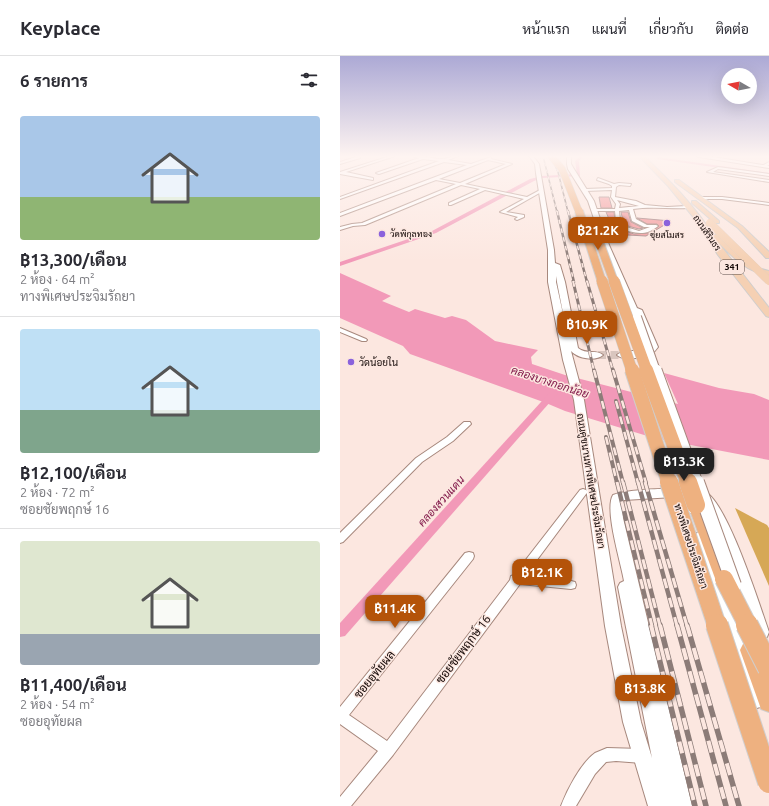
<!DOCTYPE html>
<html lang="th">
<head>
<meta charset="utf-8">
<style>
  body { margin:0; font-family:Ubuntu,Sarabun,sans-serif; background:#f2f2f3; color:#2b2b33; height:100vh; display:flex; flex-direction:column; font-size:15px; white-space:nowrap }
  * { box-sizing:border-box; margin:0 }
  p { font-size:13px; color:#7c7c81 }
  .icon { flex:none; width:22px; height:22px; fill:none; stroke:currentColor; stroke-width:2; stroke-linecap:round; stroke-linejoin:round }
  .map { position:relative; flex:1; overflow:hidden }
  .drawer { display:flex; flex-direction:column; background:#fff; width:340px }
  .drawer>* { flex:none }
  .needle { width:26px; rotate:279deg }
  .tools { position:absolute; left:381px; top:12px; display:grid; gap:8px }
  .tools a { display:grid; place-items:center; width:36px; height:36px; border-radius:50%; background:#fff; box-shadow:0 4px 16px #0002; font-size:20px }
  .price { position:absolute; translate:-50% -34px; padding:0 9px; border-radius:8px; background:#b45309; color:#fff; font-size:13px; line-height:26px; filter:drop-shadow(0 1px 2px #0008) }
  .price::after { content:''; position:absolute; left:50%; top:24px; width:12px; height:9px; margin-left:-6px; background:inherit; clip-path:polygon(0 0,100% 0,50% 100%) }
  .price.active { background:#222; color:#fff }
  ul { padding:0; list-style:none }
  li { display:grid; align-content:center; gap:8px; height:212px; padding:0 20px }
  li+li { border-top:1px solid #e1e1e2 }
  li span { display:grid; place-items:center; height:124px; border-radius:4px; color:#555 }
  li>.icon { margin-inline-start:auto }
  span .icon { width:72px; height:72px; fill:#fffc; stroke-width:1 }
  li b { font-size:17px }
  h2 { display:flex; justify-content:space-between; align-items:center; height:48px; padding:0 20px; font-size:17px }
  header { display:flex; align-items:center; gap:24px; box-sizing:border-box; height:56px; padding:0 20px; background:#fff; border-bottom:1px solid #e1e1e2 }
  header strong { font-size:19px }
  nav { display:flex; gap:22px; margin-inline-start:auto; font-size:14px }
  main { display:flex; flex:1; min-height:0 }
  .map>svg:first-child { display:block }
</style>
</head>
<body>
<header>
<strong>Keyplace</strong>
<nav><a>หน้าแรก</a><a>แผนที่</a><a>เกี่ยวกับ</a><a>ติดต่อ</a></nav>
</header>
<main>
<section class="drawer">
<h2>6 รายการ<svg class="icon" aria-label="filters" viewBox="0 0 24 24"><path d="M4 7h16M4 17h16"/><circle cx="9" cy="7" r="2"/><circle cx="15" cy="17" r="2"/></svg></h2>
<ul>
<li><span style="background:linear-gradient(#a9c7e8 65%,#8fb573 0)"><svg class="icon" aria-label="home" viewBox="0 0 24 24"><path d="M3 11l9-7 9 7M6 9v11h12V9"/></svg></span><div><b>฿13,300/เดือน</b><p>2 ห้อง · 64 m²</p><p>ทางพิเศษประจิมรัถยา</p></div></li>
<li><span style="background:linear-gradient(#bfe0f5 65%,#7fa58c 0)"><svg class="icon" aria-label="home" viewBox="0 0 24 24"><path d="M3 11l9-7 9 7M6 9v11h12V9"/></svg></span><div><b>฿12,100/เดือน</b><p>2 ห้อง · 72 m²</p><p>ซอยชัยพฤกษ์ 16</p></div></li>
<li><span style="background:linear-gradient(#dfe7d0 75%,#9aa5b1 0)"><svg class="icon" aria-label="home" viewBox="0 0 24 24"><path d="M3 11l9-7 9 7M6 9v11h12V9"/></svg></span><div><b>฿11,400/เดือน</b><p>2 ห้อง · 54 m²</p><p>ซอยอุทัยผล</p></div></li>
</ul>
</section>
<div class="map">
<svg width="429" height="750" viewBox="0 0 429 750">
  <rect width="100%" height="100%" fill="#fce7e0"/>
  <path fill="#d6a856" d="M395,452L427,469L429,472V530Z"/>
  <path fill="#f299b8" d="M0,217L51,240L42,245L69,256L75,253L105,262L112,260L126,264L155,285L198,294L191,301L192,308L225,319L338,348L324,317L379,332L414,338L429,344V404L314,382L225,355L206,347L70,298L63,290L0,262Z"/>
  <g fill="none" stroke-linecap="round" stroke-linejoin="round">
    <g fill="#f299b8" fill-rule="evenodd">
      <path d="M240,100H244L239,105L240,120L202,122L194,125L96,177L0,210V206L92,175L190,123L202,120L237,118L235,105Z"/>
      <path d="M318,101L429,117V119L317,103Z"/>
      <path d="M211,335H214L218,337L5,580L0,581V567Z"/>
    </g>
  </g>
  <g fill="#f39598" stroke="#a07e7e">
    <path d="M259,141H269L272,152H261Z"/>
    <path d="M266,156H274L275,165L279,173L294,178L309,177L319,170L317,168H307L297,162L331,165L306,180L288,179L270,175L269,163Z"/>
    <path d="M281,156H288L291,166L303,172L299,173L284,169Z"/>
  </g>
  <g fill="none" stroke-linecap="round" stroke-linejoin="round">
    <path stroke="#d9c6bf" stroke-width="8" stroke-dasharray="8 4.5" stroke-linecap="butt" d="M258,299H282"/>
    <defs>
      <g id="street">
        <path d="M19,100L20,102L0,108V106Z"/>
        <path d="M50,100H55L6,116L33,122V124L0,118V116Z"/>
        <path d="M72,100C82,99 92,103 102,103C107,103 112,100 118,100L108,104L131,108L151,101V103L172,108L125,128L187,141L200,134L203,135L166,156L184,159V161L177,164L175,163L178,161L160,156L184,143L145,134L111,149H109V147L140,133L121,129L25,169L13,170L0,174V171L12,168L22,167L116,128L96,124L0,160V157L127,109L104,106L0,143V141L99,105L83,103L39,118L36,117L79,102ZM148,104L166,108L120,127L99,123Z"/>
        <path d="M429,106V109L425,111L422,110Z"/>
        <path d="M378,111L429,118V120L378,113L373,116L429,124V126L367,116Z"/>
        <path d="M258,122L274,128L279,127L291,128L290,130L279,129L276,131L275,141L296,145L305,149L327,151L347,150L349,151L347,152C329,153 311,150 293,153L296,163L307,169H316L318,170C305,181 294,177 279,172L276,164L275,155H255L253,154L255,153H275L276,148L271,141L272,134L245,135L243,134L245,133L272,132V130L269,128L257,124ZM277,144L299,150L279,152L280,148ZM289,154L292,165L304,171H310L299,175L283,170L280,164L279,155Z"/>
        <path d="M361,141H382L429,147V149L382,143H360Z"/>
        <path d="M0,272L26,283L27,284L26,285H22L0,276Z"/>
        <path d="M124,366H130L131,368L113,385L82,406L3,486L0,487V477L76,402L107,381Z"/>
        <path d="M243,433L246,434L248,436L246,438L185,520L231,525L235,526L236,529L235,532L231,533L180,528L53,699L11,750H0V741L38,695L0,668V651L125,497L129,496L133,497L134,500L133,503L9,659L47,685L170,524L171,520L174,519L240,434Z"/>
        <path d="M267,692L302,693L307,695L309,700L307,705L302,707L276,705L266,706L255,718L236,750H221C227,734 241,707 255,697C259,695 263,694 267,692Z"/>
      </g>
      <g id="secondary">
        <path d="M189,100H193L199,108L214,194L215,207L220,209L225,226L238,292C246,299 256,293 263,299C255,306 237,302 231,295L244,344L281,570L301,666L312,702L278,531L280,527L284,525C281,507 264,453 273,439C285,434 333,430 344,436C351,439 354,447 357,453L356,456L351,457L346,456L340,445L334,441L284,444L282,451L283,462L352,750H308L283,666L265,570L234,344L223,304L208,226V194L196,117L195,108ZM216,220L217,226L225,267L216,226Z"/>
        <path d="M227,100H231V108L234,113L254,145L269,189L297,252L302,254L318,291C316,294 314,296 311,298C304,302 283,305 277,299C285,291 300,299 308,291L298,263L293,261L263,189L248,145L228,113L227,108Z"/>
        <path d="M357,100H367L429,110V112L359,101Z"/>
        <path d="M363,435C386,441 420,551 429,576L427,581L421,583L415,581L413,576L380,481L366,450L357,439L359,436Z"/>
        <path d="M360,476L365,478L367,481L423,645L420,651L414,653L408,651L405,645L353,481L355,478Z"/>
      </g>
      <g id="primary">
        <path d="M299,100H304C329,124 354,149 373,179L379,178C393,193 407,211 429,215V219C406,216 393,201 377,185L429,252V261L426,260L378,199L359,168L328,130Z"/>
        <path d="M335,124H339L402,170L429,196V202H426L398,172L335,126Z"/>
        <path d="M352,145H356L379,165V167H375L352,147Z"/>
      </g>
      <g id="highway">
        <path d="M356,443L362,445L364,449L397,533L395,538L388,540L381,538L379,533L348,449L350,445Z"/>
        <path d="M410,585L417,588L429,617V656L421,653L400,594L403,588Z"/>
      </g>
    </defs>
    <use href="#street" stroke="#a7887d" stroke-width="2"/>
    <use href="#secondary" stroke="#a7887d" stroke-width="2"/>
    <use href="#primary" stroke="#d0cecd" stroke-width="2"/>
    <use href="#highway" stroke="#d0cecd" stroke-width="2"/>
    <use href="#street" fill="#fff" fill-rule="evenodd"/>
    <use href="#secondary" fill="#fff" fill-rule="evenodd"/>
    <use href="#primary" fill="#f5d0b3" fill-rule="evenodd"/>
    <use href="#highway" fill="#eeb180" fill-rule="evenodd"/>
    <defs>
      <g id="rail-far5">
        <path d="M203,100L217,156"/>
        <path d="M211,100L218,116L228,156"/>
      </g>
      <g id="rail-far4">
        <path d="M217,155L234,226"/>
        <path d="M228,155L247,226"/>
      </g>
      <g id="rail-far3">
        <path d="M233,225L254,315"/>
        <path d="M247,225L273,315"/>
      </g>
      <g id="rail-far2">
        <path d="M254,314L283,427"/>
        <path d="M273,314L306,427"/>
        <path d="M276,345L298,427"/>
        <path d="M266,381L277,427"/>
      </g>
      <g id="rail-far1">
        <path d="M277,426L312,570"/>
        <path d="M283,426L320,570"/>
        <path d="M298,426L337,570"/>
        <path d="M305,426L347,570"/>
      </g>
      <g id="rail">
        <path d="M311,569L355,750"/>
        <path d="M320,569L366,750"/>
        <path d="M337,569L386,750"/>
        <path d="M347,569L399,750"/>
      </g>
    </defs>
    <use href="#rail-far5" stroke="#8c7c78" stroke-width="1.5"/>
    <use href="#rail-far4" stroke="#8c7c78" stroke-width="2.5"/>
    <use href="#rail-far3" stroke="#8c7c78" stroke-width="3"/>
    <use href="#rail-far2" stroke="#8c7c78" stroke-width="4"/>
    <use href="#rail-far1" stroke="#8c7c78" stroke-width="4.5"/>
    <use href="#rail" stroke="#8c7c78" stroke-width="5.5"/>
    <use href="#rail-far5" stroke="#fce7e0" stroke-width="1" stroke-dasharray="3.5" stroke-linecap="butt"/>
    <use href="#rail-far4" stroke="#fce7e0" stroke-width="1.5" stroke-dasharray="4.5" stroke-linecap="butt"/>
    <use href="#rail-far3" stroke="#fce7e0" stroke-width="2" stroke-dasharray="6" stroke-linecap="butt"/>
    <use href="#rail-far2" stroke="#fce7e0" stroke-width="2.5" stroke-dasharray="8" stroke-linecap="butt"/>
    <use href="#rail-far1" stroke="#fce7e0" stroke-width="3" stroke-dasharray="10" stroke-linecap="butt"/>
    <use href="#rail" stroke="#fce7e0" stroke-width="4" stroke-dasharray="12" stroke-linecap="butt"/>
    <defs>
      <path id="secondary-bridge-far3" d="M198,100H222"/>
      <path id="secondary-bridge-far2" d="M297,261L316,315"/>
      <path id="secondary-bridge-far1" d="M316,314L357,427"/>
      <path id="secondary-bridge" d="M357,426L394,529"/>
      <path id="primary-bridge" d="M370,167L429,225"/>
      <path id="highway-bridge-far5" d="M211,100L222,113L239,156"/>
      <g id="highway-bridge-far4">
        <path d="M239,155L262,226"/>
        <path d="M256,177L274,226"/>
      </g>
      <g id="highway-bridge-far3">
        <path d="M262,225L292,315"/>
        <path d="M274,225L307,315"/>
      </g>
      <g id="highway-bridge-far2">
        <path d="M292,314L329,427"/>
        <path d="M306,314L348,427"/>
      </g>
      <g id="highway-bridge-far1">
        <path d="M329,426L377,570"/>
        <path d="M348,426L356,449"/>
        <path d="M384,523L408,570"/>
      </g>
      <g id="highway-bridge">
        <path d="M377,569L429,726"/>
        <path d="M407,569L429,612"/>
      </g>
    </defs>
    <use href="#secondary-bridge-far3" stroke="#a7887d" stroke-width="6" stroke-linecap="butt"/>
    <use href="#secondary-bridge-far2" stroke="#a7887d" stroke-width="10" stroke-linecap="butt"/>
    <use href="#secondary-bridge-far1" stroke="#a7887d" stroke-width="13" stroke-linecap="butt"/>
    <use href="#secondary-bridge" stroke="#a7887d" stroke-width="16" stroke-linecap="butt"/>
    <use href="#primary-bridge" stroke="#d0cecd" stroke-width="8" stroke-linecap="butt"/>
    <use href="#highway-bridge-far5" stroke="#d0cecd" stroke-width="8" stroke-linecap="butt"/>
    <use href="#highway-bridge-far4" stroke="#d0cecd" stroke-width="10" stroke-linecap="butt"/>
    <use href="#highway-bridge-far3" stroke="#d0cecd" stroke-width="12" stroke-linecap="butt"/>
    <use href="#highway-bridge-far2" stroke="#d0cecd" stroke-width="16" stroke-linecap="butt"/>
    <use href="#highway-bridge-far1" stroke="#d0cecd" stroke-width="20" stroke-linecap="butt"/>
    <use href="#highway-bridge" stroke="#d0cecd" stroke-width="24" stroke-linecap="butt"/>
    <use href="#secondary-bridge-far3" stroke="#fff" stroke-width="5.5"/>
    <use href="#secondary-bridge-far2" stroke="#fff" stroke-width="8"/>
    <use href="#secondary-bridge-far1" stroke="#fff" stroke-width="11"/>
    <use href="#secondary-bridge" stroke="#fff" stroke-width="14"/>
    <use href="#primary-bridge" stroke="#f5d0b3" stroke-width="8"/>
    <use href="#highway-bridge-far5" stroke="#eeb180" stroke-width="7"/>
    <use href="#highway-bridge-far4" stroke="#eeb180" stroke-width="8"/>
    <use href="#highway-bridge-far3" stroke="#eeb180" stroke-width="11"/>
    <use href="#highway-bridge-far2" stroke="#eeb180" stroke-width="14"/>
    <use href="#highway-bridge-far1" stroke="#eeb180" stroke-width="18"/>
    <use href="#highway-bridge" stroke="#eeb180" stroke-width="22"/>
  </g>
  <linearGradient id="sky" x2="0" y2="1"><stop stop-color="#aca9d5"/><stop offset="0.49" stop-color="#fef4f1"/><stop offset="1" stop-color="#fef4f1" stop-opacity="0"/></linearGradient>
  <rect width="429" height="205" fill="url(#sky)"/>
  <g fill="#8a62dc" stroke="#fce7e0" stroke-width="1.5">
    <circle cx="327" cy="167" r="4"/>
    <circle cx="42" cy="178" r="4"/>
    <circle cx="11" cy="306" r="4"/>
  </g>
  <g text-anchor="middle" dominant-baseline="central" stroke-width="3" stroke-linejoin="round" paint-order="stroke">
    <g font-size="9" fill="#130806" stroke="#fce7e0">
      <text transform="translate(367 177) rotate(55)">ถนนสิรินธร</text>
    </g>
    <g font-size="9" fill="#130806" stroke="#fce7e0" text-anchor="start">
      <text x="50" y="178">วัดพิกุลทอง</text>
      <text x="327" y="179" text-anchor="middle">ชุ่ยสโมสร</text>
    </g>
    <rect fill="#fce7e0" stroke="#594b47" stroke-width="1" x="380" y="204" width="24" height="14" rx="3"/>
    <g font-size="9" font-weight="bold" fill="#130806">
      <text x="392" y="211">341</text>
    </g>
    <g font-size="10" fill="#130806" stroke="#fce7e0" text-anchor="start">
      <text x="19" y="306">วัดน้อยใน</text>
    </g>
    <g font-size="10" fill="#130806" stroke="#fce7e0">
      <text transform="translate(251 425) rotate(81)">ถนนคู่ขนานทางพิเศษประจิมรัถยา</text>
      <text transform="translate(351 490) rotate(72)">ทางพิเศษประจิมรัถยา</text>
    </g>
    <g font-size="11" font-style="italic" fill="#801849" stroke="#fce7e0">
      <text transform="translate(210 326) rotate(18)">คลองบางกอกน้อย</text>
      <text transform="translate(101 445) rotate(-48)">คลองสวนแดน</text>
    </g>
    <g font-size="12" fill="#130806" stroke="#fce7e0">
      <text transform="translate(123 593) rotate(-53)">ซอยชัยพฤกษ์ 16</text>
      <text transform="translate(34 618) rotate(-51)">ซอยอุทัยผล</text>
    </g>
  </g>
</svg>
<div class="tools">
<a><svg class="needle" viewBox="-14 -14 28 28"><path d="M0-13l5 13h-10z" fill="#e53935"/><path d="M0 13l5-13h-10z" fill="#7c7c81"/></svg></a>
</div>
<b class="price" style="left:258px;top:195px">฿21.2K</b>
<b class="price" style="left:247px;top:289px">฿10.9K</b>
<b class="price active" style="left:344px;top:426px">฿13.3K</b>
<b class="price" style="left:202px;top:537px">฿12.1K</b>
<b class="price" style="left:55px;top:573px">฿11.4K</b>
<b class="price" style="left:305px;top:653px">฿13.8K</b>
</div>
</main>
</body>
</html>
